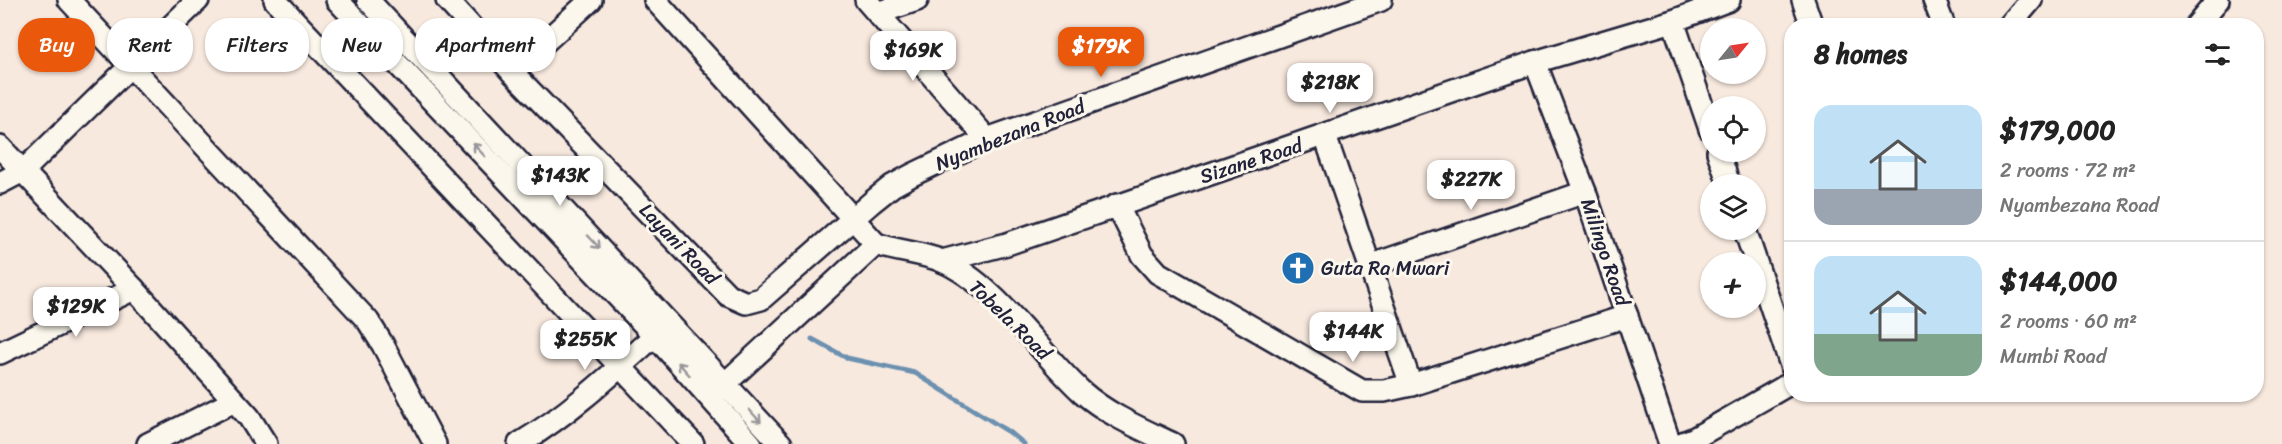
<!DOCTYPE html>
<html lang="en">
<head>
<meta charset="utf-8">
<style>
  body { margin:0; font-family:Sriracha,sans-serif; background:#f6f6f6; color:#222; height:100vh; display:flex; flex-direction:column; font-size:22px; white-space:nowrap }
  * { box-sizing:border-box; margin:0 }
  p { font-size:20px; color:#767676 }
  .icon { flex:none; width:33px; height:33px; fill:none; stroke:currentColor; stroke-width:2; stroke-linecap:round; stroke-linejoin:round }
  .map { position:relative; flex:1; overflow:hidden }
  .panel { position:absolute; left:1784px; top:18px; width:480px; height:384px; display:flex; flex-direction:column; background:#fff; border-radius:24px; box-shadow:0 2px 4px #0004 }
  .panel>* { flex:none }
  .guide { position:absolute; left:18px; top:18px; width:570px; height:54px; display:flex; gap:12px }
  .needle { width:39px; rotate:60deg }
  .controls { position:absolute; left:1700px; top:18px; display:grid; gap:12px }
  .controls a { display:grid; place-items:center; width:66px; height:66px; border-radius:50%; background:#fff; box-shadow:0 2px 4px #0004; font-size:30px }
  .price { position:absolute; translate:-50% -51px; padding:0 14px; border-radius:12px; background:#fff; color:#222; font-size:20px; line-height:39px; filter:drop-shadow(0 2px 3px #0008) }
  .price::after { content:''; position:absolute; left:50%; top:36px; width:18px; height:14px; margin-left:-9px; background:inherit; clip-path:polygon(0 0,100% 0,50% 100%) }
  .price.on { background:#ea580c; color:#fff }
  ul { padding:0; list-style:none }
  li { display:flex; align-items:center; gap:18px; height:150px; padding:0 30px }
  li+li { border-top:2px solid #e0e0e0 }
  li span { display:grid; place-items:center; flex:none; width:168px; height:120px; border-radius:18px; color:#555 }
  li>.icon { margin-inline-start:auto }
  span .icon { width:72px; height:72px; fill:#fffc; stroke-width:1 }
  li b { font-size:26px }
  h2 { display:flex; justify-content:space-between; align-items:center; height:72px; padding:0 30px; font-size:26px }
  .tag { padding:0 21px; border-radius:24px; background:#fff; box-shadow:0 2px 4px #0004; font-size:21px; line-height:54px }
  .tag.on { background:#ea580c; color:#fff }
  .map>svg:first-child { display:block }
</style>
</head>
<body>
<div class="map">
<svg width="2282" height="444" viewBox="0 0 2282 444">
  <rect width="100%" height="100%" fill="#f8e9de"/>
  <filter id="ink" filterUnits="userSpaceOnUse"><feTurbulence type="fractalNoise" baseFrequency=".0167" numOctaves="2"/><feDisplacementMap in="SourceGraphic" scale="12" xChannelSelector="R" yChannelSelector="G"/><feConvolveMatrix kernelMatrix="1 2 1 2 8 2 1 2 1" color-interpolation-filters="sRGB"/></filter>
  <g filter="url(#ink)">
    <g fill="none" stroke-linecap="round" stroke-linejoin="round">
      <path stroke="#6c90b0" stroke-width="5" d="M812,339L847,358L915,373L1012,434L1024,444"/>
      <defs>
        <g id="minor">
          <path d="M69,0L368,321L383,345L435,444"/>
          <path d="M275,0L693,444"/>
          <path d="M337,0L654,335L751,444"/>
          <path d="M368,0L781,444"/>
          <path d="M447,0L512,72L728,295L746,303L761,299L872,202L892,186L912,175L987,139L1381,0"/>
          <path d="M655,0L876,244"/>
          <path d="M866,0L987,139"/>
          <path d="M1803,0L1812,26"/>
          <path d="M1934,0L1944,26"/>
          <path d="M878,13L917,0"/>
          <path d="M1673,21L1710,129"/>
          <path d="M2009,26L2031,0"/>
          <path d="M2196,26L2218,0"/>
          <path d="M1535,62L1585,192L1670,444"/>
          <path d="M512,72L591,0"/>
          <path d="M1325,136L1411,385"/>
          <path d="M0,147L134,289L249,417L266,444"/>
          <path d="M1718,152L1729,184"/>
          <path d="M0,183L23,171L198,0"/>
          <path d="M1117,205L1142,255L1158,273L1362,391H1384L1411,385L1627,316"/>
          <path d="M1745,230L1791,365"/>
          <path d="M942,261L1007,244L1535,62L1673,21L1729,0"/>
          <path d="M1369,266L1585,192"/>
          <path d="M0,353L134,289"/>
          <path d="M716,392L876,244C896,251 923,253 942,261C996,284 1039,353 1082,392C1108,415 1142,429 1173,444"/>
          <path d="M148,444L234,401"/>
          <path d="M519,444C574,411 617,369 664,327"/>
          <path d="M1680,444L1693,439L1791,383"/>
        </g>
      </defs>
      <use href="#minor" stroke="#22223b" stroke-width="26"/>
      <use href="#minor" stroke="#fbf7ec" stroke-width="21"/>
    </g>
    <defs><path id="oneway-shaft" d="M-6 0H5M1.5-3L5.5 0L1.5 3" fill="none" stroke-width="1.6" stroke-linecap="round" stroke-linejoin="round" transform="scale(1.5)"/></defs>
    <g stroke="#99979c">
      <use href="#oneway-shaft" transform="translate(479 150) rotate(-133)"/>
      <use href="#oneway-shaft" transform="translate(594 242) rotate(47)"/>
      <use href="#oneway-shaft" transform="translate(684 369) rotate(-131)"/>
      <use href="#oneway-shaft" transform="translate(755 416) rotate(48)"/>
    </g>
  </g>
  <defs>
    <symbol id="church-disc" viewBox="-11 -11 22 22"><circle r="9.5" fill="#1f6fb2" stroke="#fbf7ec"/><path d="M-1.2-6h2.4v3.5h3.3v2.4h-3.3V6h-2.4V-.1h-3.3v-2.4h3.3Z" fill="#fff"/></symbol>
  </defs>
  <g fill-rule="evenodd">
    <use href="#church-disc" x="1279" y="249" width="38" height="38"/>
  </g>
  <g text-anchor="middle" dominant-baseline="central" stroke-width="6" stroke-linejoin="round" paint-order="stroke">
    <g font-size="20" fill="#22223b" stroke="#fbf7ec">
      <text transform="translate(1010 135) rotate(-22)">Nyambezana Road</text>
      <text transform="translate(1251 161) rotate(-18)">Sizane Road</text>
      <text transform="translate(679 244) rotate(46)">Layani Road</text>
      <text transform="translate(1605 252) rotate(71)">Milingo Road</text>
      <text transform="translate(1010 320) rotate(44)">Tobela Road</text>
    </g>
    <g font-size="20" fill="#22223b" stroke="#fbf7ec" text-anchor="start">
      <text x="1321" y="268">Guta Ra Mwari</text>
    </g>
  </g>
</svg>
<div class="controls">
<a><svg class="needle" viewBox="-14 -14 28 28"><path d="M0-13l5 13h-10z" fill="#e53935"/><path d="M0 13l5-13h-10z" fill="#767676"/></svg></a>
<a><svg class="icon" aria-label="locate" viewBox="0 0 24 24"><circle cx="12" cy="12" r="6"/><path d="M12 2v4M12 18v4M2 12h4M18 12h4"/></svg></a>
<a><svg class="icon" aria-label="layers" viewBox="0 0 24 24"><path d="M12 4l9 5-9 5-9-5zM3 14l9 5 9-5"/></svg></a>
<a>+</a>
</div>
<b class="price on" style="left:1101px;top:78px">$179K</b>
<b class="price" style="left:913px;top:82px">$169K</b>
<b class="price" style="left:1330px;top:114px">$218K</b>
<b class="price" style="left:560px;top:207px">$143K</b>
<b class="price" style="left:1471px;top:211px">$227K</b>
<b class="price" style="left:76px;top:338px">$129K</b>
<b class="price" style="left:1353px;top:363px">$144K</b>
<b class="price" style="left:585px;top:371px">$255K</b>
<div class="guide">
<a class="tag on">Buy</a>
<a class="tag">Rent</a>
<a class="tag">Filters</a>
<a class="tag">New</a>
<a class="tag">Apartment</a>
</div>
<section class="panel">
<h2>8 homes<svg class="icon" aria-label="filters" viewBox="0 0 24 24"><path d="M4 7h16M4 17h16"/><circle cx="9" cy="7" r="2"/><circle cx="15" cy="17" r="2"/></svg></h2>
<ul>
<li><span style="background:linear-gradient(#bfe0f5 70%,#9aa5b1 0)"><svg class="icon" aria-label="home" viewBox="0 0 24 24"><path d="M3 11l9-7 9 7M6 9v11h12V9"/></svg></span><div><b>$179,000</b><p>2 rooms · 72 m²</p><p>Nyambezana Road</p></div></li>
<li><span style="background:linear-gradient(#bfe0f5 65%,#7fa58c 0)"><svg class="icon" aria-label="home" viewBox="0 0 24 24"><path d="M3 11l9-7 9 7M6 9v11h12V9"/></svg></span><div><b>$144,000</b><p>2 rooms · 60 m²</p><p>Mumbi Road</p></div></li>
</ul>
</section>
</div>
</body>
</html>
